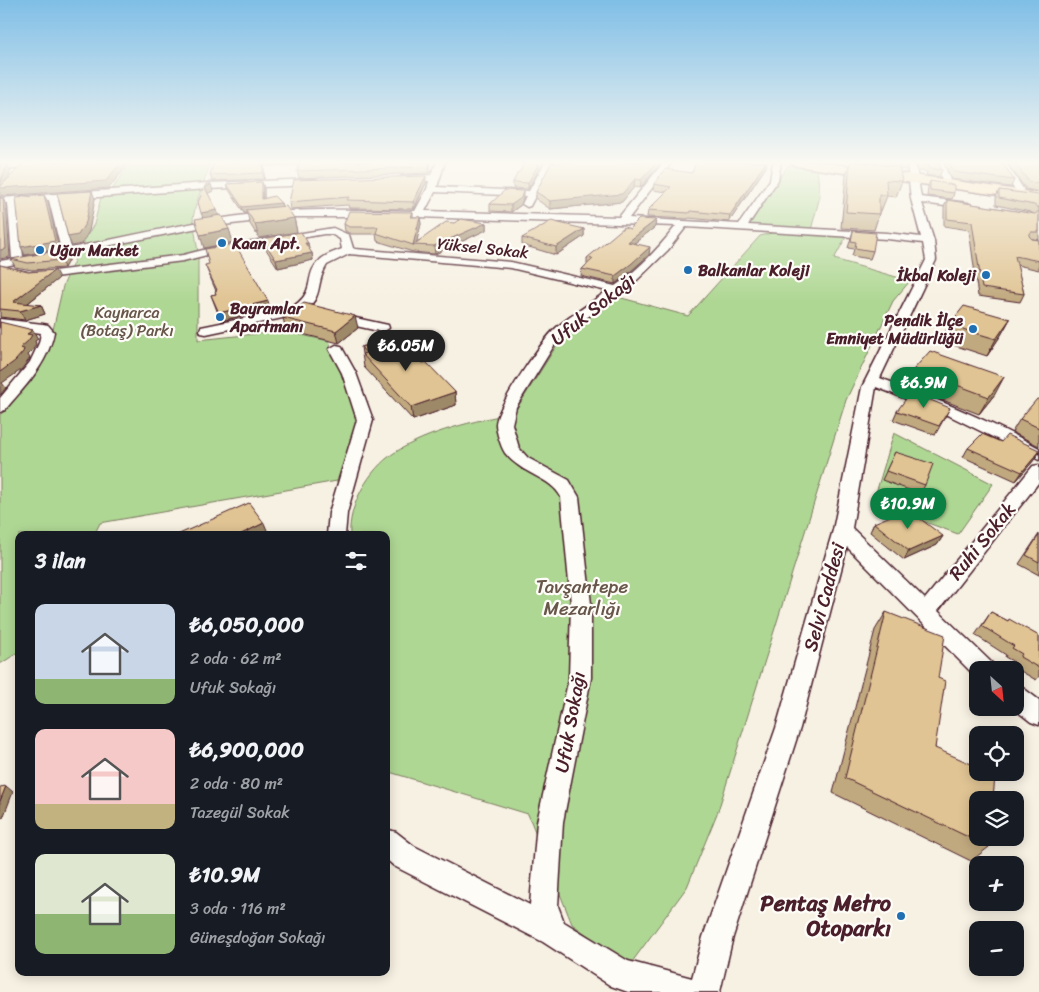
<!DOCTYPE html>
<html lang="tr">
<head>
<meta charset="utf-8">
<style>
  body { margin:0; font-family:Sriracha,sans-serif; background:#242831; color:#f1f3f6; height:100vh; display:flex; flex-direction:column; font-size:19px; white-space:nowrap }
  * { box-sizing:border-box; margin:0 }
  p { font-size:16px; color:#9ea1a6 }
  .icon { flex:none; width:28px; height:28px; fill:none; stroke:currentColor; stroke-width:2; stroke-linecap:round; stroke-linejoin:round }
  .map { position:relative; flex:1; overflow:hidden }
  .drawer { position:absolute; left:15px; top:531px; width:375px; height:445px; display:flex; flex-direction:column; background:#171b24; border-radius:10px; box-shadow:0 2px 12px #0003 }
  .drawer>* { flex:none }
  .needle { width:32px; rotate:153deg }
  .fabs { position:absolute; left:969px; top:661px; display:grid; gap:10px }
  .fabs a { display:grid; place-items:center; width:55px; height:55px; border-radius:10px; background:#171b24; box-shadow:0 2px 12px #0003; font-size:25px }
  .price { position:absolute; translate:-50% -42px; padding:0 11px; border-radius:18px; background:#0b8043; color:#fff; font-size:16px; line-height:32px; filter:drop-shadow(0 1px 2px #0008) }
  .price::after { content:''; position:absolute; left:50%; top:30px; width:15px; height:11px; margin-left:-8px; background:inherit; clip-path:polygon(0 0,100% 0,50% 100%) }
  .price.selected { background:#222; color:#fff }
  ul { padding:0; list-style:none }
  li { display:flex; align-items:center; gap:15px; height:125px; padding:0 20px }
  li span { display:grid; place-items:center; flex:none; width:140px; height:100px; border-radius:10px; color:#555 }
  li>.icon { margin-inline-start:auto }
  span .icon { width:60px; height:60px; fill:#fffc; stroke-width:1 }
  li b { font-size:21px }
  h2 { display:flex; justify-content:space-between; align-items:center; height:60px; padding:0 20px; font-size:21px }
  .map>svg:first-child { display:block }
</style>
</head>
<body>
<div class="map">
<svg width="1039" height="992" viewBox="0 0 1039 992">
  <rect width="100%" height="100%" fill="#f7f1e3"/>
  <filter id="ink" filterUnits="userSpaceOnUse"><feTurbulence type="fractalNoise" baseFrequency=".02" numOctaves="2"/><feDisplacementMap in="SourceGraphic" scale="10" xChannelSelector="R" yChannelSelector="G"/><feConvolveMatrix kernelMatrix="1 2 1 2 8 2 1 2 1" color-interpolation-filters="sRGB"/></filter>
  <g filter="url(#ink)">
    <g fill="#afd794" stroke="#7c7b60">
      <path d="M131,162H211L196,204L193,218L198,253V340L283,331L329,341L358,420L337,481L100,523L94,535H19V652L0,664V415L30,383L48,352L63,286L77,254L94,224L102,194L111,191Z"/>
      <path d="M788,165L817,170L820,196L811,230L748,227Z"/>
      <path d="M775,232L846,237L834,259L910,281L893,301L846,400L718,811L687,887L629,966L572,924L528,814L386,771V535H350C348,506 369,469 394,453C429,431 474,421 514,413L572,321L588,315L598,314L618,297L688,316L760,236Z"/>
      <path d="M894,433L993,484L958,534L873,503Z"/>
    </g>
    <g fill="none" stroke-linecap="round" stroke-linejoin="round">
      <defs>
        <g id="minor">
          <path d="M437,162H445L437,187L529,191L545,162H553L530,206L527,207L522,204L526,196L435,192L425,211L619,217L664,162H672L629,218L739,224L770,180L773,162H781L778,180L748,225L887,233L921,237L911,199L907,162H915L921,197L968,203L973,206L968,209L922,203L934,241L936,260L880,378C935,398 988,420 1039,448V460L952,417L876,387L852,528L925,599L1033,466L1039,465V482L938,611L992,663L995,670H978L976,677L847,547L800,728L733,937L720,992H628L611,986L543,942L394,866L386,859V829L396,832L414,846L530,905L537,822L569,678L571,604L561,497C551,477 522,475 505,453C501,447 496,431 496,424C497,406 543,339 557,327C573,314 591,303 607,291L511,268L349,254L327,265C313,287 327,298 297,315L206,334L201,333L200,330L201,327L289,309C319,292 302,276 320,260C326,254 335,252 342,249L340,239L331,234H324L215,253L183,261L46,278H32L26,275L32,272H46L183,255L215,247L333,228L349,235L353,248L355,249L511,262L615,286C638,270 658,249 676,226L419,217H291L198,228L0,267V261L12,259L8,203L0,204V198L207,183L316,179L320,182L316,185L207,189L58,200L71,248C135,235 198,220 263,213C313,208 365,210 415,211L427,189L429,181L402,182L398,179L402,176L431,175ZM49,200L61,250L23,257L17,203ZM686,227L887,239L923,243L926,260L862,387L833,530L824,561L776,728L703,937L692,978L628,961L564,922L558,906L563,822L591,678V604L579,497L569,480L528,458L519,448L512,424L516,407L555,344L566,333L635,282L668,250Z"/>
          <path d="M935,162H943L950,180L949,182H943Z"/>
          <path d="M997,162H1005L1024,190L1022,192H1016Z"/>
          <path d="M333,313L388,325L389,328L383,332L329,320L327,317L329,314Z"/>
          <path d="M0,319L43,324L48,325L54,332C48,364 25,386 5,410L0,412V398L30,362L39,343L41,333L0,327Z"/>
          <path d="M336,345L341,346L356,373L373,420L347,513L345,535H327L329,513L357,420L342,373L329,349Z"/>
          <path d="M1015,685L1023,688L1039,700V725L1031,722L1013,708H1015Z"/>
        </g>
        <g id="primary">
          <path d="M0,162H71L64,166L0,170Z"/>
          <path d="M789,162H821L1039,193V201L796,166Z"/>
        </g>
      </defs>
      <use href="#minor" stroke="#4a1f2b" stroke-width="3"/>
      <use href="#primary" stroke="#4a1f2b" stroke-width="3"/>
      <use href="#minor" fill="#fdfcf7" fill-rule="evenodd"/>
      <use href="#primary" fill="#fddcac" fill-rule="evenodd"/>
    </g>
    <g fill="#c1a97f" stroke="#4a1f2b">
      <path d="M214,162H430L431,164L429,173L299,178L297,171L299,165L264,166V179L212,181L210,175Z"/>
      <path d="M662,162L640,188L634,187L622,202L550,209L536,199V192L559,163Z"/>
      <path d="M696,162H767L766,167L729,222L689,218L688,219L647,217L648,210L666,192L653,190L654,184L692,173Z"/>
      <path d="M850,162H908L906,170L899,169L902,181L896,197L887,196L881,211H879V214L874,230L841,228L846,175Z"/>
      <path d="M916,162H938L942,170L939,177L926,175L927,172L918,171Z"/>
      <path d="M944,162H1002L1014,180L1011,187L951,179Z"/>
      <path d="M1006,162H1039V192L1026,189Z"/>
      <path d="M539,163V169L528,189L513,188V182Z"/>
      <path d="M930,181L954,193L952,199L927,196L928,187Z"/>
      <path d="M262,182L264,189V198L281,203L282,206L294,218L297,232L259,238L250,224L247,213H244L229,190L227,184Z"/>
      <path d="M426,183L414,209L349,208L348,205L290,209L289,202Z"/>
      <path d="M999,190L1039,196V240L1032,239L1039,240V270L1017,265L1024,294L1020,302L978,296L969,230L944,226V207L947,200L1034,214L1030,212L996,205V197Z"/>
      <path d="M523,198L521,205L511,212L490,211V204Z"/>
      <path d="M413,212V217H420L421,224L416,242L454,223H486V230L435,254L413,252L377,241L376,234H351L345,231L344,224Z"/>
      <path d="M655,227L634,243L649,255L630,272L615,284L581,276L582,269L587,264V258L630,229V228Z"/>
      <path d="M584,229V236L556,255L522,245V238Z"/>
      <path d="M853,231L873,251L870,259L852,256L854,249L848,248Z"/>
      <path d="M262,239L308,243L309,250L312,253L313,260L278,268L264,246Z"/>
      <path d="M70,257L64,268L32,270L15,267L11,259Z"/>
      <path d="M0,265L59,278L27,304L41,305L45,314L25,320L0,317Z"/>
      <path d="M205,265L270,309L221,321L211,295L216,294V291Z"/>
      <path d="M283,318L358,328L339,343L286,330Z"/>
      <path d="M1010,319L1001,335L987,356L941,341L949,325Z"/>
      <path d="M396,342L423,363L455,392L456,405L413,420L364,367L361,347Z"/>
      <path d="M914,369L995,394L979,414L906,386Z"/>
      <path d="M1039,399V446L1012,432L1020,419Z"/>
      <path d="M950,408L935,435L893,420L897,411Z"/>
      <path d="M1001,442L1039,453L1034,460L1016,481L963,457L968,448Z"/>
      <path d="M895,452L925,485L920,494L882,480Z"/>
      <path d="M874,523L943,536L937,545L904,560L870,532Z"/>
      <path d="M1039,534V575L1019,564Z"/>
      <path d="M886,612L938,678L935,748L989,847L971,861L833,793L875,630Z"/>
      <path d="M991,612L1008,621L1039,636V676L1036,680L1012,666L1014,662L1005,657L1006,655L975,635Z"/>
    </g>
    <g fill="#9d8968" stroke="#4a1f2b">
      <path d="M121,162H130L109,188L3,196L2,195L0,197V184L7,164L11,171L5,188Z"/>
      <path d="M263,162L264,166V179L263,173Z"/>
      <path d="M430,162L431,164L429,173Z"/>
      <path d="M657,162H662L640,188L641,180Z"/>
      <path d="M766,162V167L729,222L730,215Z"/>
      <path d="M539,163V169L528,189V183Z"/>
      <path d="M426,176V183L414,209L413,202Z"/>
      <path d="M635,179L634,187L622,202L550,209V201Z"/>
      <path d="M262,182L264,189V204L281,203L283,210H246L247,213H244L242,207L262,199Z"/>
      <path d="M211,184L213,191L207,194L205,188Z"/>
      <path d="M92,191L95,199L89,231L82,244L72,246L68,237Z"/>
      <path d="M523,191V198L521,205L511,212V205Z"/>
      <path d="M44,195L48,202L59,249L25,255L21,247Z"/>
      <path d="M3,198L6,205L10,257L0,259Z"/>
      <path d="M217,210L219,217L204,220L201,213Z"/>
      <path d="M420,217L421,224L416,245H413Z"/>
      <path d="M294,218L297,232L259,238L255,224Z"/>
      <path d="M656,220L655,227L627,249L628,242Z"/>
      <path d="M486,223V230L435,254L434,246Z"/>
      <path d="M229,229L233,242L204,248L200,235Z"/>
      <path d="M584,229V236L556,255V247Z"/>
      <path d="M305,243H308L309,250Z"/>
      <path d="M650,247L649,255L630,272L615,284V276Z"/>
      <path d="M67,249L70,257L64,268L61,260Z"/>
      <path d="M312,253L313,260L278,268L276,260Z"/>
      <path d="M55,270L59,278L18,311L13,302Z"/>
      <path d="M268,301L270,309L221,321L219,313Z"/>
      <path d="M41,305L45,314L25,320L20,311Z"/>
      <path d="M355,316L358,328L339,343L336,331Z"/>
      <path d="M1010,319L1001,335L987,356L996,339Z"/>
      <path d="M33,330L38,339L35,341L36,344L33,350L28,355L30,358L28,361L21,370L2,383L6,388L0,395V372L20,348L27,334Z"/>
      <path d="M1004,377L995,394L979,414L989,397Z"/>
      <path d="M455,392L456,405L413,420L411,407Z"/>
      <path d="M1039,452L1034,460L1016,481L1022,472Z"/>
      <path d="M264,523L269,535H239Z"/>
      <path d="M943,536L937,545L904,560L909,551Z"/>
      <path d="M6,786L13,792L3,818L0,816V801Z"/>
    </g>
    <g fill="#e0c494" stroke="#4a1f2b">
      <path d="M46,162H121L106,181L0,188V187L24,163Z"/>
      <path d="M214,162H263V173L210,175Z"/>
      <path d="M300,162H430L429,167L297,171Z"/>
      <path d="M524,162L539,163L528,183L513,182L518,172H520Z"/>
      <path d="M560,162H657L641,180L635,179L622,194L550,201L536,192L551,163H559Z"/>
      <path d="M696,162H766L730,215L690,211L689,213L648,210L671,187L654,184L665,169L692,173Z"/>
      <path d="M850,162H860L899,167L902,181L886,180L887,195L879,194V214L846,212Z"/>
      <path d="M889,162H908V163Z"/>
      <path d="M920,162H938L942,170L929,168V165L921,164Z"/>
      <path d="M949,162H1002L1014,180L954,172Z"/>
      <path d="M1014,162H1038L1039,163V184L1029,182Z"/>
      <path d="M0,164H7L0,184Z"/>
      <path d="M426,176L413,202L347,200L349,197L289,202L294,180Z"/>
      <path d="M930,181L954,185V193L930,190Z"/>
      <path d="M262,182V199L274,196L281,203L242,207L227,184Z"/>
      <path d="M206,184H211L205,188L217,210L201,213L198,202Z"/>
      <path d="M505,190L523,191L521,198L511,205L490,204Z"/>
      <path d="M999,190L1039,195V208L1034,205L999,198Z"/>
      <path d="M92,191L86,222L78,235L68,237L57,193Z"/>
      <path d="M44,195L55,241L21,247L16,198Z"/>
      <path d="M0,198H3L6,249L0,250Z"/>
      <path d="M947,200L1035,214L1039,211V232H1031L1029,236L1032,239L1039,240V261L1015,256L1024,294L982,288L972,222L947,219Z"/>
      <path d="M286,206L294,218L255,224L246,210Z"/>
      <path d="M349,211L413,212L411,217H420L413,245L446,222L454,223L461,219L486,223L434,246L413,245L376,233L378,227H349L344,224Z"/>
      <path d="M221,215L229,229L200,235L195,219Z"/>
      <path d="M639,219L656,220L628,242L650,247L631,264L615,276L582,269L593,259L587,258L624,227L631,229L630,228Z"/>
      <path d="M551,221L584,229L556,247L522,238Z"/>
      <path d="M853,231L876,233L873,251L855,248L856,242L851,241Z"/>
      <path d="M301,232L308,243H305L312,253L276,260L262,239Z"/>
      <path d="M235,244L268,301L219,313L211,295L216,294L215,291L217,290L205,265L209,264L205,249Z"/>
      <path d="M67,249L61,260L28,263L11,259Z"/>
      <path d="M0,265L28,272L55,270L13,302L41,305L20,311L0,309Z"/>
      <path d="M304,303L355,316L336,331L283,318Z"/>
      <path d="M964,306L1010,319L996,339L949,325Z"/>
      <path d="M0,322L33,330L27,334L32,335L28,341L20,348L24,349L23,352L15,361L0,372Z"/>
      <path d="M391,338L396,342L400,341L423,363L426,362L455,392L411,407L362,354L366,353L361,347Z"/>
      <path d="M930,351L1004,377L989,397L914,369Z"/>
      <path d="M911,392L950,408L939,426L897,411Z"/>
      <path d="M1037,399H1039V428L1020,419Z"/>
      <path d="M982,434L1001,442L1007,435L1039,450V452L1022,472L968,448Z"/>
      <path d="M895,452L933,464L925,485L886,471Z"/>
      <path d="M249,503L264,523L239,535H177Z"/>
      <path d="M907,509L943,536L909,551L874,523Z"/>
      <path d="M1039,535V562L1026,555Z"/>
      <path d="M886,612L945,635L938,678L945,681L935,748L978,767V772H990L995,775L993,800H978V838H990L989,847L845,778Z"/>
      <path d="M991,612L1008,621L1009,619L1039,636V668L1020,657L1022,654L1012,648L1014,646L982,626Z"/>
      <path d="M6,786L0,801V787Z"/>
    </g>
  </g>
  <linearGradient id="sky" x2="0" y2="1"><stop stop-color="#7fbee6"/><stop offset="0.54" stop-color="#fbf9f2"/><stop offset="1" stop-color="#fbf9f2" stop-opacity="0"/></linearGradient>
  <rect width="1039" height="301" fill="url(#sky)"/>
  <g fill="#1f6fb2" stroke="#fdfcf7" stroke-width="2">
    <circle cx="222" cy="243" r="5"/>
    <circle cx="40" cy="250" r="5"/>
    <circle cx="688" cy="270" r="5"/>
    <circle cx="986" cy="275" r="5"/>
    <circle cx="220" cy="317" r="5"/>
    <circle cx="973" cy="329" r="5"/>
    <circle cx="901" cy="916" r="5"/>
  </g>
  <g text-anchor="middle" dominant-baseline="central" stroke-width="4.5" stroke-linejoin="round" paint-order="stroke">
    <g font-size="16" font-weight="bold" fill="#4a1f2b" stroke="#fdfcf7" text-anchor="start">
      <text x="232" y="243">Kaan Apt.</text>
      <text x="50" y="250">Uğur Market</text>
      <text x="698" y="270">Balkanlar Koleji</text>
      <text x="976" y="275" text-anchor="end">İkbal Koleji</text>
      <text x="230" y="308">Bayramlar<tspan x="230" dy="18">Apartmanı</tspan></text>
      <text x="963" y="320" text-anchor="end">Pendik İlçe<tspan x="963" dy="18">Emniyet Müdürlüğü</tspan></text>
    </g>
    <g font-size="16" fill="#4a1f2b" stroke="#fdfcf7">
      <text transform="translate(483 248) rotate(6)">Yüksel Sokak</text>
    </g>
    <g font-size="16" fill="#68564a" stroke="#fdfcf7">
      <text x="127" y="312">Kaynarca<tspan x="127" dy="18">(Botaş) Parkı</tspan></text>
    </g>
    <g font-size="19" fill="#4a1f2b" stroke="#fdfcf7">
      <text transform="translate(593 309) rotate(-39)">Ufuk Sokağı</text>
      <text transform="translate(982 541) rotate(-51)">Ruhi Sokak</text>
      <text transform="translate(824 597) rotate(-75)">Selvi Caddesi</text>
      <text transform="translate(570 722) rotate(-80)">Ufuk Sokağı</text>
    </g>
    <g font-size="19" fill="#68564a" stroke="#fdfcf7">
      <text x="582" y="586">Tavşantepe<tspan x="582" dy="22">Mezarlığı</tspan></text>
    </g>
    <g font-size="22" font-weight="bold" fill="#4a1f2b" stroke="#fdfcf7" text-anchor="end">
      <text x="891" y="903">Pentaş Metro<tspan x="891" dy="25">Otoparkı</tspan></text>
    </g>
  </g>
</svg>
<div class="fabs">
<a><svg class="needle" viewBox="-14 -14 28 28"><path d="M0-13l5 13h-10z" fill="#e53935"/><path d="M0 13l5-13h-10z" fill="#9ea1a6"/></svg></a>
<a><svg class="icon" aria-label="locate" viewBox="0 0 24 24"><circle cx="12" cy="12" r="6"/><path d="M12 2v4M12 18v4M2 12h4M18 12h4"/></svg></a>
<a><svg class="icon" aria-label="layers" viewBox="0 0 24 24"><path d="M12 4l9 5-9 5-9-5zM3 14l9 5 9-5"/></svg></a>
<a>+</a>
<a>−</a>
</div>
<b class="price selected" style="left:406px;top:372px">₺6.05M</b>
<b class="price" style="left:924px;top:409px">₺6.9M</b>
<b class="price" style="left:908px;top:530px">₺10.9M</b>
<section class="drawer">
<h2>3 ilan<svg class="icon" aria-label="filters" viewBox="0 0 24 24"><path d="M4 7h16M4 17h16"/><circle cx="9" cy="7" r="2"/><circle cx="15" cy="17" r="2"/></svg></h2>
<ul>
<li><span style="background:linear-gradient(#c9d6e8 75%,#8fb573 0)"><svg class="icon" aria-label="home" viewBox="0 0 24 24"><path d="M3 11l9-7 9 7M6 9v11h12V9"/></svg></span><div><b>₺6,050,000</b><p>2 oda · 62 m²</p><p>Ufuk Sokağı</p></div></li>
<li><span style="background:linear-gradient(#f6c9c9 75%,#c2b280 0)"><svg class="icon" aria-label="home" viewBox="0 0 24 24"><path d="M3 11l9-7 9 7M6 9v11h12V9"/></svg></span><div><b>₺6,900,000</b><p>2 oda · 80 m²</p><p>Tazegül Sokak</p></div></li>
<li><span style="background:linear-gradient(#dfe7d0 60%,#8fb573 0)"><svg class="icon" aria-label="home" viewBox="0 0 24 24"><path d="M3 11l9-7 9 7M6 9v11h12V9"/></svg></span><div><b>₺10.9M</b><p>3 oda · 116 m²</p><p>Güneşdoğan Sokağı</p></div></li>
</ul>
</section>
</div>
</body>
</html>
